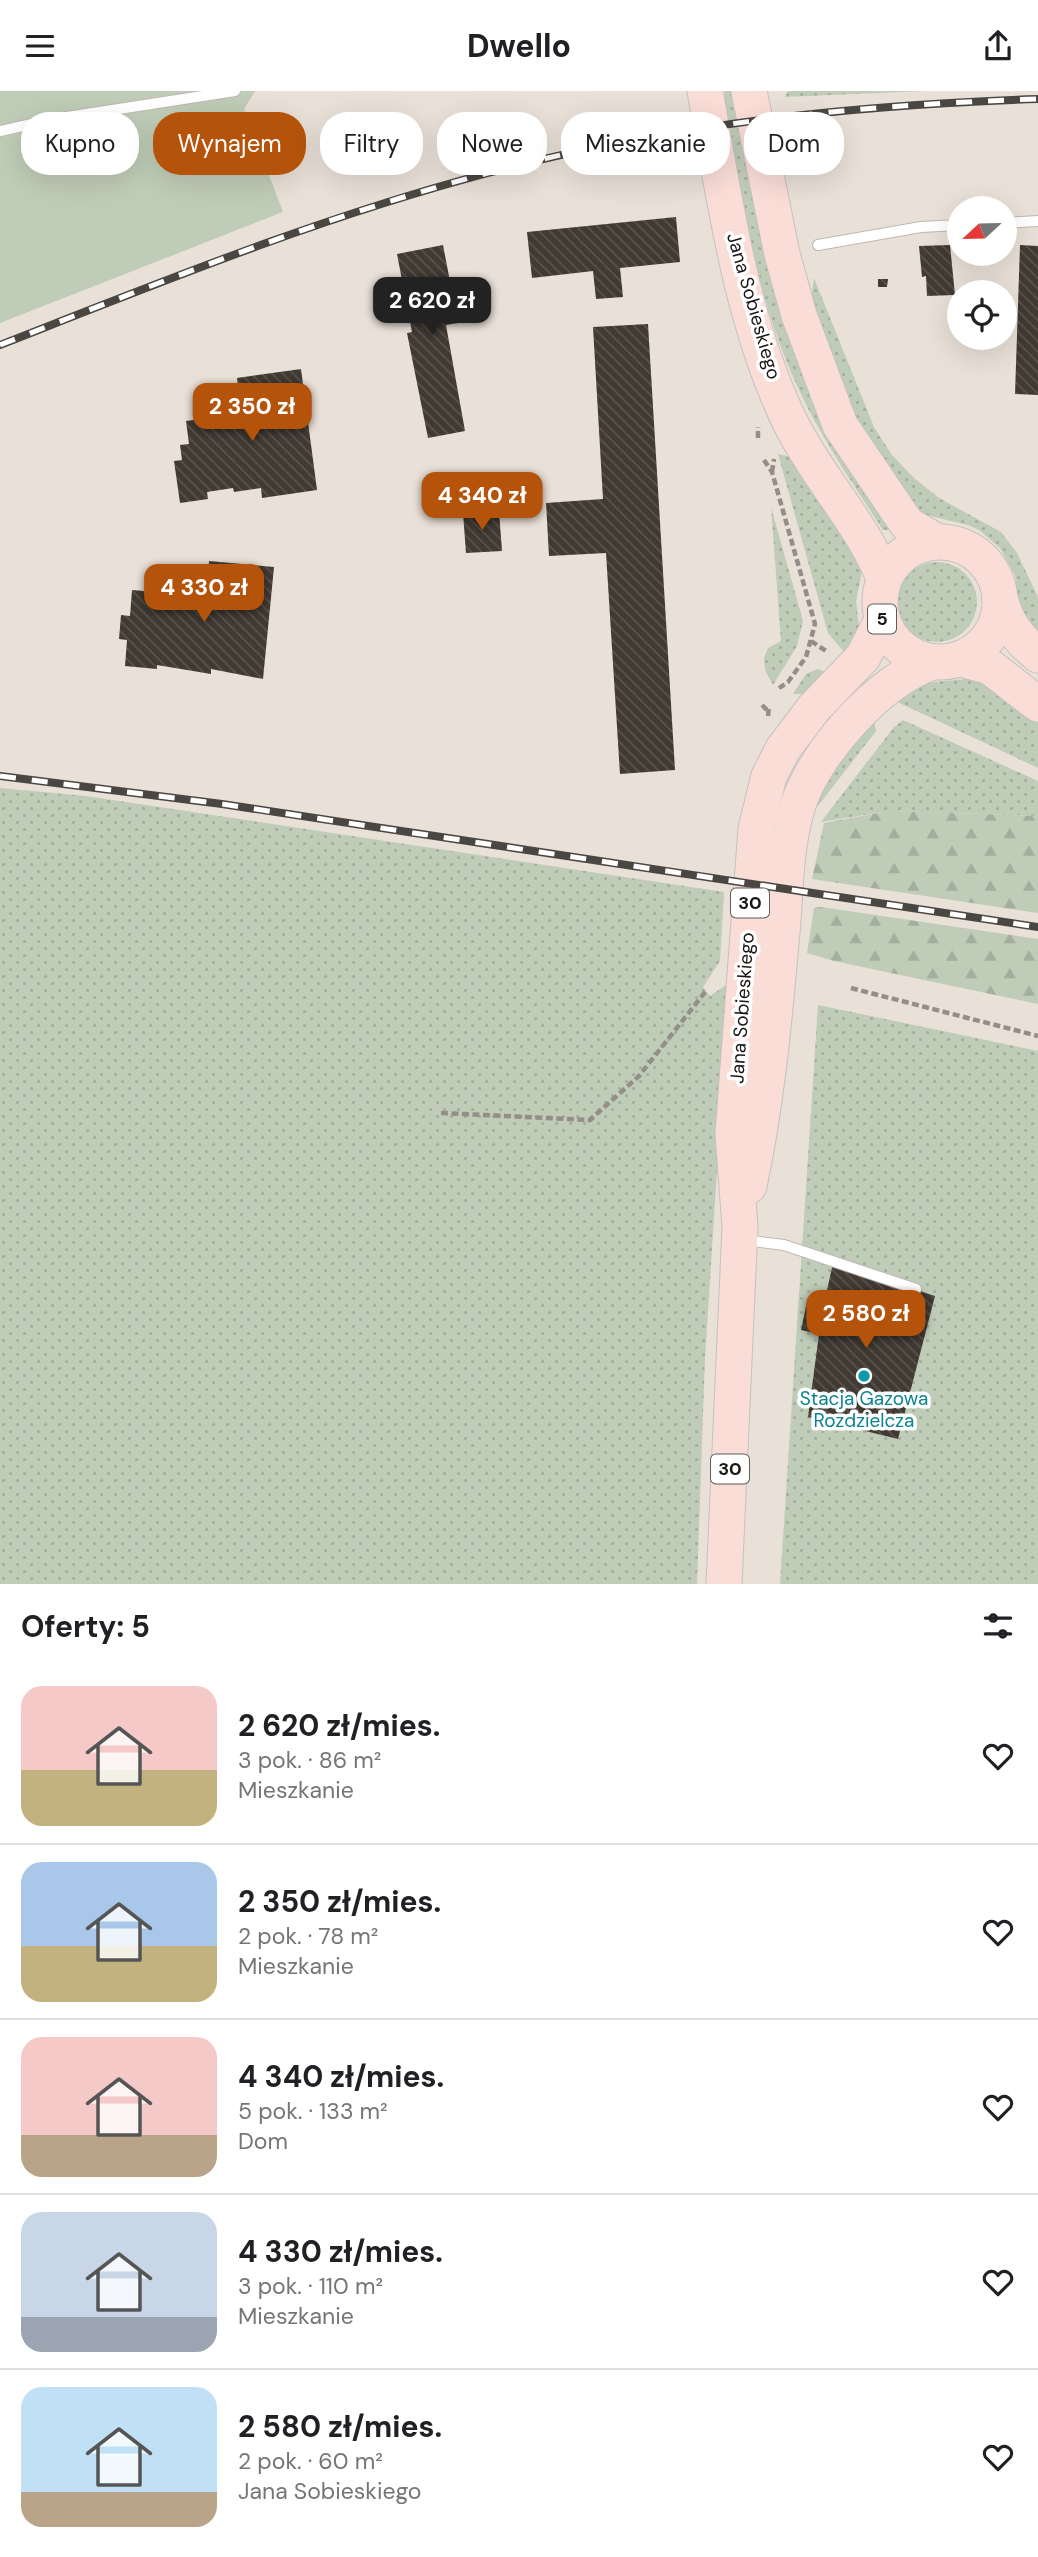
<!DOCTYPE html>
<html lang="pl">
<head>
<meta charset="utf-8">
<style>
  body { margin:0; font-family:"DM Sans",sans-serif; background:#f6f6f6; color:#202124; height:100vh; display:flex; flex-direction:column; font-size:26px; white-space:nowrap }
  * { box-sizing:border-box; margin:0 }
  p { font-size:23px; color:#757577 }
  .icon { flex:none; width:38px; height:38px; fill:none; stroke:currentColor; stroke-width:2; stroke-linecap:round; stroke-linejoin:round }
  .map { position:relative; height:1493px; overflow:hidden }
  .panel { display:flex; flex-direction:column; background:#fff; flex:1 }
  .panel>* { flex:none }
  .banner { position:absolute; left:21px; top:21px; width:998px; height:63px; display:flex; gap:14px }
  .needle { width:46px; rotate:248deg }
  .buttons { position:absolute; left:947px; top:105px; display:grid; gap:14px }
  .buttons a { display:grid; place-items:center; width:70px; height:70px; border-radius:50%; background:#fff; box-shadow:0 7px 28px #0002; font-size:35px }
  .price { position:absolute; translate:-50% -60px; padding:0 16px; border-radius:14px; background:#b45309; color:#fff; font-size:23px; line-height:46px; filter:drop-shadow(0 2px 4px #0008) }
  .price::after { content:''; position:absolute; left:50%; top:42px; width:21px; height:16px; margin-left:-10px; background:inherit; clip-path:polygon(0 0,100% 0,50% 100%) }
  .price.active { background:#222; color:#fff }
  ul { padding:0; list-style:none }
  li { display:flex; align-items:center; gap:21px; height:175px; padding:0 21px }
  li+li { border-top:2px solid #e0e0e0 }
  li span { display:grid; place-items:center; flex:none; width:196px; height:140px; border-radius:21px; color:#555 }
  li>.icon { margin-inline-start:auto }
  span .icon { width:84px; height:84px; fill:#fffc; stroke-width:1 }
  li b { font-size:30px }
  h2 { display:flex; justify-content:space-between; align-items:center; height:84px; padding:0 21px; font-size:30px }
  .pill { padding:0 24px; border-radius:28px; background:#fff; box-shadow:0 7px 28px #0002; font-size:24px; line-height:63px }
  .pill.active { background:#b45309; color:#fff }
  header { display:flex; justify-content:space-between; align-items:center; height:91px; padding:0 21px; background:#fff; font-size:32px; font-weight:700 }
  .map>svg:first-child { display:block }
</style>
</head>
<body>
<header><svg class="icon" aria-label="menu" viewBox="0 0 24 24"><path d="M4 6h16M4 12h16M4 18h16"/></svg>Dwello<svg class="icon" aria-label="share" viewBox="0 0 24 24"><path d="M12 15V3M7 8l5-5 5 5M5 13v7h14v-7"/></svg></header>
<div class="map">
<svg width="1038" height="1493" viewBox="0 0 1038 1493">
  <defs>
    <pattern id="grass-dots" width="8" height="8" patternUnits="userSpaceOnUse" patternTransform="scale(1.75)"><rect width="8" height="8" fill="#bfccb7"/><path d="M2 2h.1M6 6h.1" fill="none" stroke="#a3ae9c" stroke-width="1.8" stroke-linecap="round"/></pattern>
    <pattern id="forest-firs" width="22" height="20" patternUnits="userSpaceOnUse" patternTransform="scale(1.75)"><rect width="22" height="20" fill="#bfccb7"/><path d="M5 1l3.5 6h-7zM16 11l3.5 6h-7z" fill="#a3ae9c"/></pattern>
    <pattern id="building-back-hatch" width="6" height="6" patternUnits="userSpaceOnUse" patternTransform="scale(1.75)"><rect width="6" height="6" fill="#413a33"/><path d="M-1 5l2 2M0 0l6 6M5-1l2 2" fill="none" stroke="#59534e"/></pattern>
  </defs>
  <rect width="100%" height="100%" fill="#e9e0d7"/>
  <g fill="url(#grass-dots)">
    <path d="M725,0H735L891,439H883C854,394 823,350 800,301C756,208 741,108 724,7Z"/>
    <path d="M788,0H924L785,6Z"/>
    <path d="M814,187L874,336L892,364L914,387L939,407L1001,441L1017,462L1038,506V550L1019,518L1015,484L1000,457L979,439L968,434L918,422L858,333L811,209Z"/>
    <path d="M778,363L796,367L863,475L856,510L859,536L849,567L828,542Z"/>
    <path d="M771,416L803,530L797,555L773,594L765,579L764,567L768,557L781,550Z"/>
    <circle cx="937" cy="511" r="40"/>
    <path d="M818,578L833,584L806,603H793L806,583Z"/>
    <path d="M977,587L1038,625V677L891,608L923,592Z"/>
    <path d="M873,625L876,640L807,729V717Z"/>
    <path d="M903,629L1038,690V725L889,720L821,731L894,636Z"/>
    <path d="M0,697L86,705L724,801L720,870L703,896L710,905L729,892L705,1267L697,1493H0Z"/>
    <path d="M818,914L1038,960V1493H780Z"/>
  </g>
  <g fill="url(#forest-firs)">
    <path d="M889,720L1038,725V822L812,788L824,732Z"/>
    <path d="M821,816L1038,848V913L834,870L807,862L814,817Z"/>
  </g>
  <path fill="#bfccb7" d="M0,0H255L244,18L283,121L0,232Z"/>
  <g fill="url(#building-back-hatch)">
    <path d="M676,126L680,171L620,177L623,206L596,208L593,180L532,187L527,141Z"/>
    <path d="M443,154L458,232L446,234L465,340L428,347L407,242L412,241L397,163Z"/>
    <path d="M950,154L955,204L927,205L926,185L922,186L919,155Z"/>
    <path d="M1020,154L1038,155V304L1015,303Z"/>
    <path d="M878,188H888L887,196H878Z"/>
    <path d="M648,233L675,679L620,683L606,462L549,465L546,412L603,408L593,236Z"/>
    <path d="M301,278L317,399L262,407L261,397L234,401L233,397L207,401L208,408L180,412L174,370L182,369L180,354L189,353L186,330L241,322L237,287Z"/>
    <path d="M499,420L502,460L466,462L463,422Z"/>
    <path d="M209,470L274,476L263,588L211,578V583L157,574V578L125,575L127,549L119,548L121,524L130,525L132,499L206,505Z"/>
    <path d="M833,1172L935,1205L898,1348L808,1326L819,1243L801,1239L807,1211L824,1213Z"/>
  </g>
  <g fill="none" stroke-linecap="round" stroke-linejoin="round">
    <defs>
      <g id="lane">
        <path d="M0,40L54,28L235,0"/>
        <path d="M1004,132L1038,130"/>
        <path d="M818,154L921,136L959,134"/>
        <path d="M744,1149L784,1154L916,1198"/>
      </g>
      <g id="primary">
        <path d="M705,0C725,110 741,231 791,333C818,387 861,431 884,487"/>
        <path d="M749,0L782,163L799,224L840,334L907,433L936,450"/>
        <circle cx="940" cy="511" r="60"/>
        <path d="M1001,511C1008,535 1018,547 1038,564"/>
        <path d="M961,568L990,576L1038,613"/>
        <path d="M749,1095C766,1015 774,933 781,852C786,806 784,758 798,714C815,661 880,588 933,571"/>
        <path d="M724,1493L740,1136L733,1043L756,738L769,685L783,658L814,617L863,566L882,529"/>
      </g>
    </defs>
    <use href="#lane" stroke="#c0b8af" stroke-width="12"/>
    <use href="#primary" stroke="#c3c2c1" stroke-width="37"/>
    <g stroke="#958e88" stroke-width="4.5" stroke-dasharray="7 3.5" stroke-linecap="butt">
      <path d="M758,347V336"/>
      <path d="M764,369L772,381L815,533L806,566L788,591L779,597"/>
      <path d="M772,381L774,368"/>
      <path d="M811,550L826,560"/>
      <path d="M762,614L767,619"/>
      <path d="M768,625L769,616"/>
      <path d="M851,897L1038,945"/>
      <path d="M441,1022L590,1029L639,985L706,900"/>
    </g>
    <use href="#lane" stroke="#fff" stroke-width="10"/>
    <use href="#primary" stroke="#faddd7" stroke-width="35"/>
    <defs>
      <g id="rail">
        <path d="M0,254C161,191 321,126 488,82C671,33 850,14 1038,8"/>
        <path d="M0,685L222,713L1038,836"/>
      </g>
    </defs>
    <use href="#rail" stroke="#4a4641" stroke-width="8"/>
    <use href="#rail" stroke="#fff" stroke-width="5" stroke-dasharray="16" stroke-linecap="butt"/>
  </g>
  <circle fill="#0f9aa8" stroke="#fff" stroke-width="2.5" cx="864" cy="1285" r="7"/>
  <g text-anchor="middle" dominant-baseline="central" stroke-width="7" stroke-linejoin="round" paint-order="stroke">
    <g fill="#fff" stroke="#5d5b59" stroke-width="2">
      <rect x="868" y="513.5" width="28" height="29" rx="5"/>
      <rect x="731" y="797.5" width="38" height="29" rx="5"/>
      <rect x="711" y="1363.5" width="38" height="29" rx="5"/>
    </g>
    <g font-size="18" font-weight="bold" fill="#181512">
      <text x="882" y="528">5</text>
      <text x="750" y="812">30</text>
      <text x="730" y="1378">30</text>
    </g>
    <g font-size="19" fill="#181512" stroke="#fff">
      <text transform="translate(754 215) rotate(74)">Jana Sobieskiego</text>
      <text transform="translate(742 917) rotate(-86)">Jana Sobieskiego</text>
    </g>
    <g font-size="19" fill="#0d838f" stroke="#fff">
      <text x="864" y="1307">Stacja Gazowa<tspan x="864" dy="22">Rozdzielcza</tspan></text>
    </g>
  </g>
</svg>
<div class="buttons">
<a><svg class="needle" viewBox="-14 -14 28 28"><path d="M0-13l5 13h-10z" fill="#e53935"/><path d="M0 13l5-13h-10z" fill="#757577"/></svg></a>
<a><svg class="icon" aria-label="locate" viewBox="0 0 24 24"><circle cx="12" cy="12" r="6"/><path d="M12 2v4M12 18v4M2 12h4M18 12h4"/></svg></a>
</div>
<b class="price active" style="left:432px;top:246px">2 620 zł</b>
<b class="price" style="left:252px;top:352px">2 350 zł</b>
<b class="price" style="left:482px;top:441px">4 340 zł</b>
<b class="price" style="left:204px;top:533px">4 330 zł</b>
<b class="price" style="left:866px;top:1259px">2 580 zł</b>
<div class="banner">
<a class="pill">Kupno</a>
<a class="pill active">Wynajem</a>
<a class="pill">Filtry</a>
<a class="pill">Nowe</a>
<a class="pill">Mieszkanie</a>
<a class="pill">Dom</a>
</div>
</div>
<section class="panel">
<h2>Oferty: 5<svg class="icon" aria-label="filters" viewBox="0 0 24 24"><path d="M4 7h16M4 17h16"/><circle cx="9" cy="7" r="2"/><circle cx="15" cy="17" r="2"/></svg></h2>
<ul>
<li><span style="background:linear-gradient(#f6c9c9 60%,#c2b280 0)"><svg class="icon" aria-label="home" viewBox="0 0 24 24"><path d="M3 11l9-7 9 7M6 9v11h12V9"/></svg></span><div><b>2 620 zł/mies.</b><p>3 pok. · 86 m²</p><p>Mieszkanie</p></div><svg class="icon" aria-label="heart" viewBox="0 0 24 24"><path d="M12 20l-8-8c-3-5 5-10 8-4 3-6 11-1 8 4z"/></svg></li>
<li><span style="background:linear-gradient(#a9c7e8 60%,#c2b280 0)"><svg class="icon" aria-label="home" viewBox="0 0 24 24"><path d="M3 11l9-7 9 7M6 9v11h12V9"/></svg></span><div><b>2 350 zł/mies.</b><p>2 pok. · 78 m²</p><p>Mieszkanie</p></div><svg class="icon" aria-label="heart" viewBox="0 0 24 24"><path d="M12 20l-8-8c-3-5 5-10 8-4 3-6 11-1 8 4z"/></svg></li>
<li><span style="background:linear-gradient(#f6c9c9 70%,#b9a48a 0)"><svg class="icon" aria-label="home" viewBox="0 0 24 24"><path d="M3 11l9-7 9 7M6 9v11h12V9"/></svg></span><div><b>4 340 zł/mies.</b><p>5 pok. · 133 m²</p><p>Dom</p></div><svg class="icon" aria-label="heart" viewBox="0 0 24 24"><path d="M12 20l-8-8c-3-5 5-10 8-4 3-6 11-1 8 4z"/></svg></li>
<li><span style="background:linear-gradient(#c9d6e8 75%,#9aa5b1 0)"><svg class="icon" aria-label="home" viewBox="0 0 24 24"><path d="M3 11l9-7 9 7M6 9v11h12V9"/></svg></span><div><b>4 330 zł/mies.</b><p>3 pok. · 110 m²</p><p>Mieszkanie</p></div><svg class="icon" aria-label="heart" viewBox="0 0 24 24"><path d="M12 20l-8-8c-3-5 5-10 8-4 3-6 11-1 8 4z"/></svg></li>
<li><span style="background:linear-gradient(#bfe0f5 75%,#b9a48a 0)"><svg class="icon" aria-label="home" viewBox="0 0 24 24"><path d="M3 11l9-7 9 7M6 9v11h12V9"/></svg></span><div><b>2 580 zł/mies.</b><p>2 pok. · 60 m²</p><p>Jana Sobieskiego</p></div><svg class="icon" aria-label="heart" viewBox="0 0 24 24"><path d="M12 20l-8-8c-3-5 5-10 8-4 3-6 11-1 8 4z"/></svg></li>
</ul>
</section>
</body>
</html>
